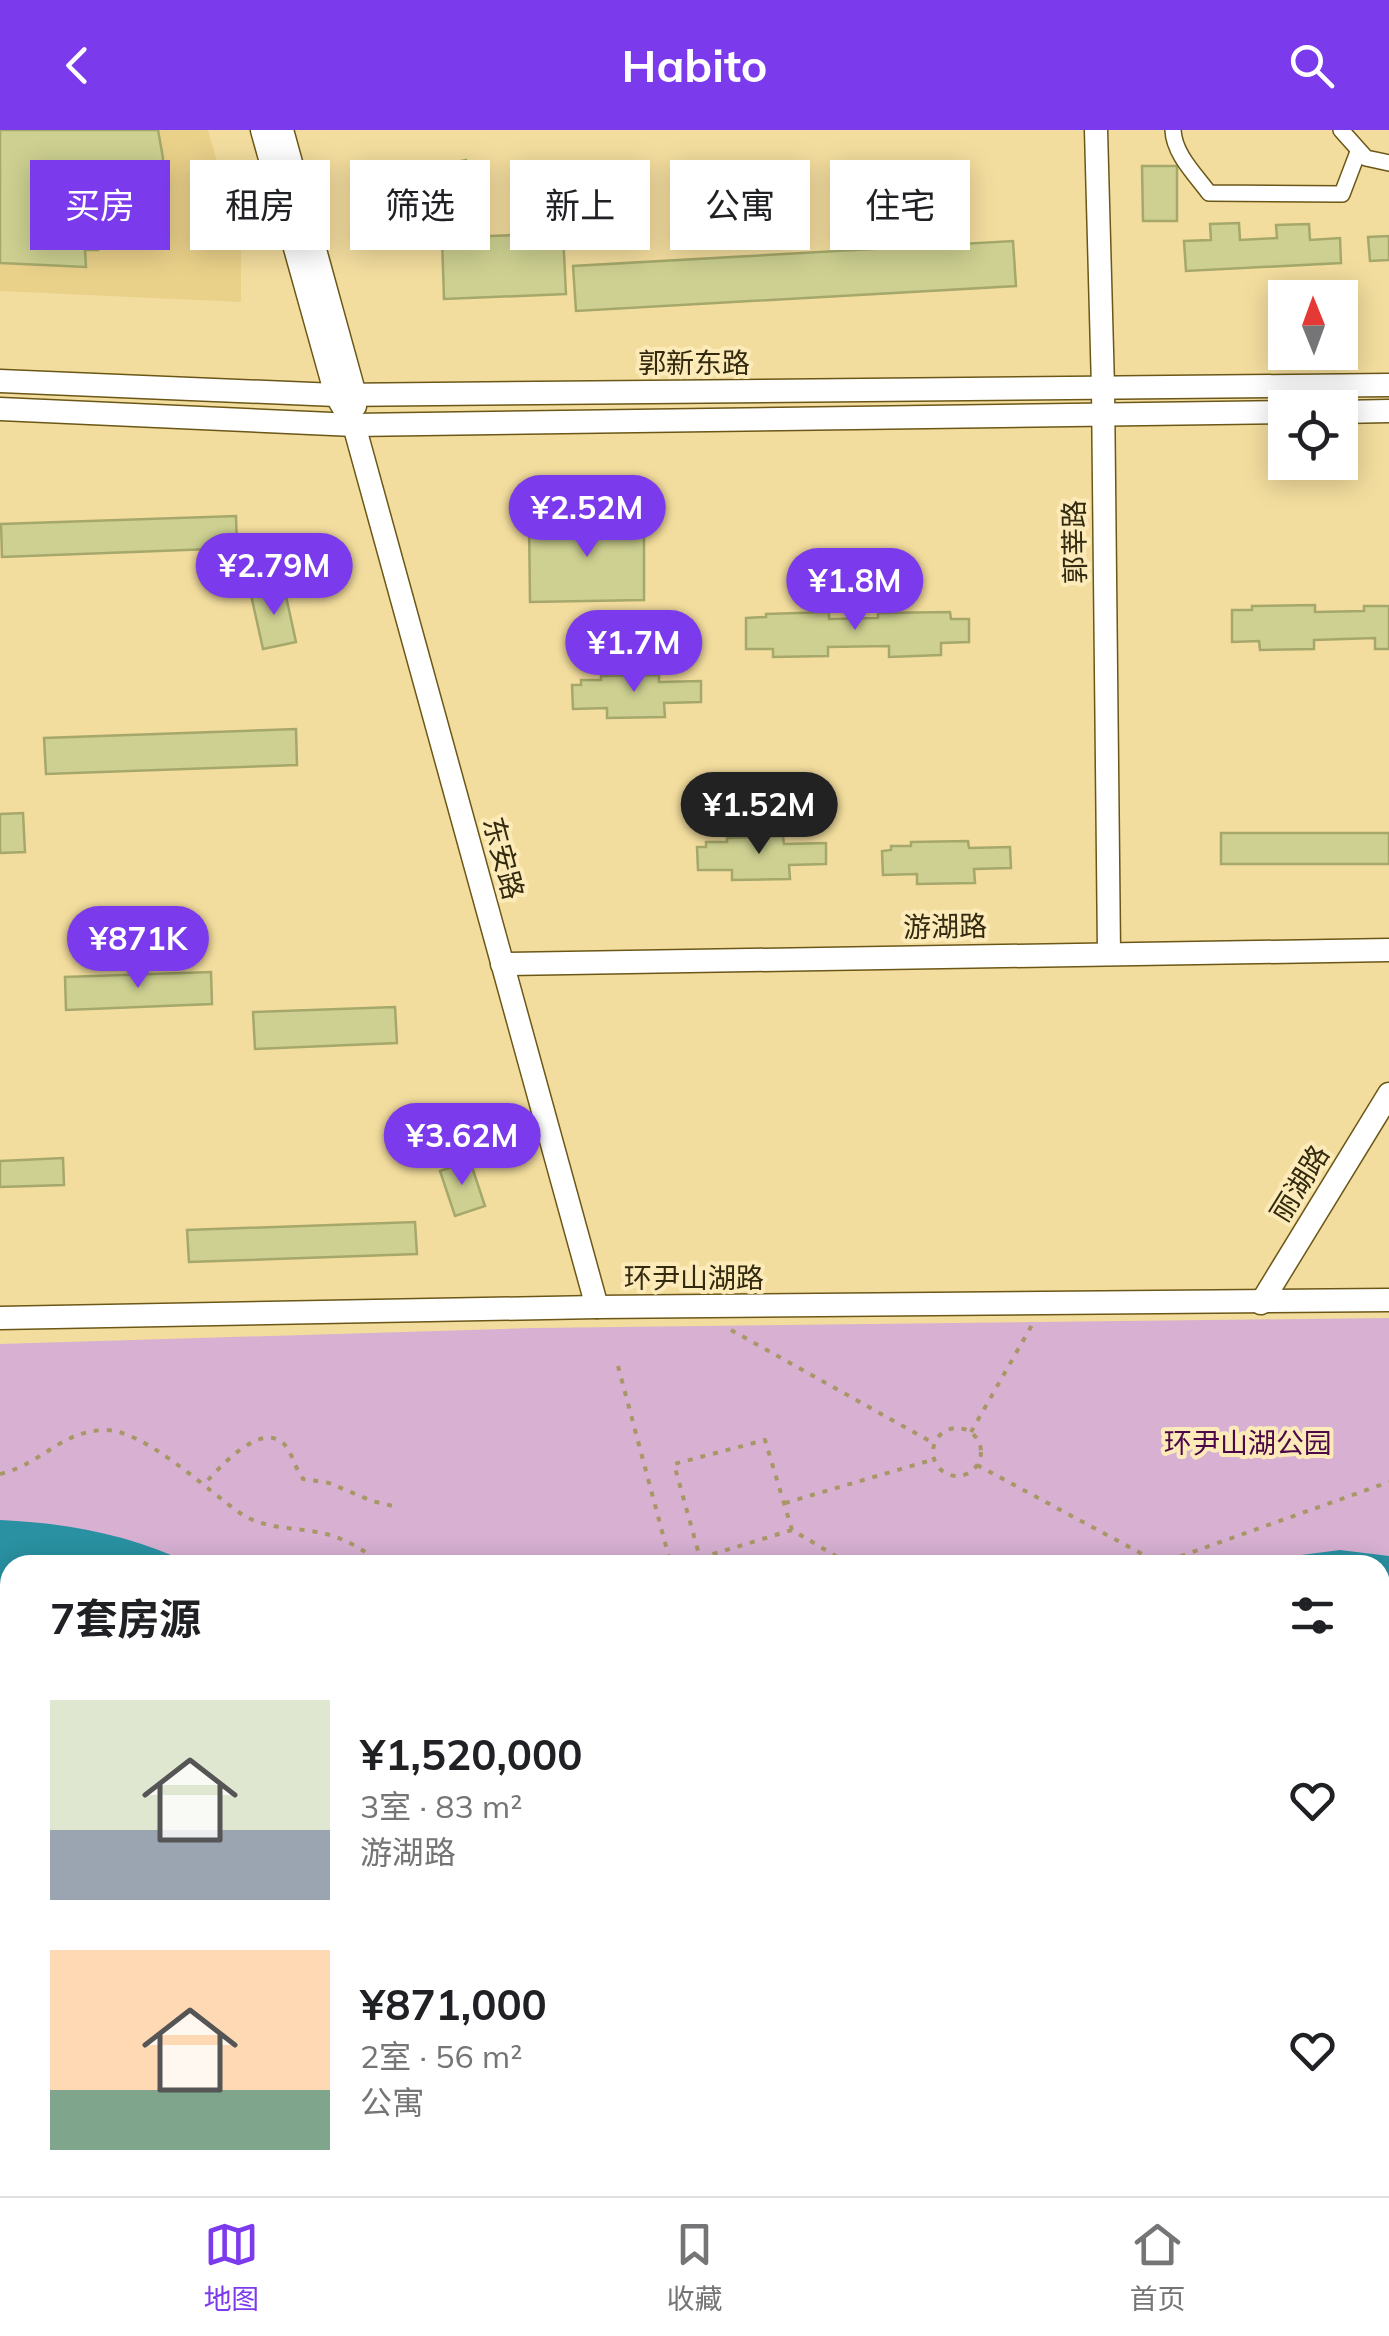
<!DOCTYPE html>
<html lang="zh">
<head>
<meta charset="utf-8">
<style>
  body { margin:0; font-family:Mulish,"Noto Sans SC",sans-serif; background:#f6f6f6; color:#202124; height:100vh; display:flex; flex-direction:column; font-size:38px; white-space:nowrap }
  * { box-sizing:border-box; margin:0 }
  p { font-size:32px; color:#757577 }
  .icon { flex:none; width:55px; height:55px; fill:none; stroke:currentColor; stroke-width:2; stroke-linecap:round; stroke-linejoin:round }
  .map { position:relative; flex:1; overflow:hidden }
  .sheet { position:absolute; left:0px; top:1425px; width:1390px; height:642px; display:flex; flex-direction:column; background:#fff; border-radius:30px 30px 0 0; box-shadow:0 5px 25px #0003 }
  .sheet>* { flex:none }
  .hud { position:absolute; left:30px; top:30px; width:1330px; height:90px; display:flex; gap:20px }
  .needle { width:65px; rotate:359deg }
  .tools { position:absolute; left:1268px; top:150px; display:grid; gap:20px }
  .tools a { display:grid; place-items:center; width:90px; height:90px; border-radius:0px; background:#fff; box-shadow:0 5px 25px #0003; font-size:50px }
  .price { position:absolute; translate:-50% -85px; padding:0 22px; border-radius:35px; background:#7c3aed; color:#fff; font-size:32px; line-height:65px; filter:drop-shadow(0 2px 5px #0008) }
  .price::after { content:''; position:absolute; left:50%; top:60px; width:30px; height:22px; margin-left:-15px; background:inherit; clip-path:polygon(0 0,100% 0,50% 100%) }
  .price.selected { background:#222; color:#fff }
  ul { padding:0; list-style:none }
  li { display:flex; align-items:center; gap:30px; height:250px; padding:0 50px }
  li span { display:grid; place-items:center; flex:none; width:280px; height:200px; border-radius:0px; color:#555 }
  li>.icon { margin-inline-start:auto }
  span .icon { width:120px; height:120px; fill:#fffc; stroke-width:1 }
  li b { font-size:42px }
  h2 { display:flex; justify-content:space-between; align-items:center; height:120px; padding:0 50px; font-size:42px }
  .tag { padding:0 35px; border-radius:0px; background:#fff; box-shadow:0 5px 25px #0003; font-size:35px; line-height:90px }
  .tag.selected { background:#7c3aed; color:#fff }
  header { display:flex; justify-content:space-between; align-items:center; height:130px; padding:0 50px; background:#7c3aed; color:#fff; font-size:45px; font-weight:700 }
  .dock { display:flex; justify-content:space-around; align-items:center; height:140px; border-top:2px solid #e0e0e0; background:#fff; font-size:28px; color:#757577 }
  .dock a { display:grid; justify-items:center; gap:5px }
  .dock .selected { color:#7c3aed }
  .map>svg:first-child { display:block }
</style>
</head>
<body>
<header><svg class="icon" aria-label="back" viewBox="0 0 24 24"><path d="M15 5l-7 7 7 7"/></svg>Habito<svg class="icon" aria-label="search" viewBox="0 0 24 24"><circle cx="10" cy="10" r="6"/><path d="M15 15l6 6"/></svg></header>
<div class="map">
<svg width="1389" height="2066" viewBox="0 0 1389 2066">
  <rect width="100%" height="100%" fill="#f3dd9e"/>
  <path fill="#ead18a" d="M0,0H208L241,114V172L0,161Z"/>
  <path fill="#d7b0d2" fill-rule="evenodd" d="M1389,1188V2066H0V1214L534,1198ZM10,1435H1380V2058H10Z"/>
  <path fill="#2991a2" d="M0,1390C67,1393 133,1405 193,1435H10V2058H1380V1435H1224L1340,1420L1389,1426V2066H0Z"/>
  <g fill="#cdd090" stroke="#a5a86a" stroke-width="2.5">
    <path d="M0,0H158L163,28L160,69L98,120H85L86,137L0,133Z"/>
    <path d="M466,30L473,64L363,89L355,54Z"/>
    <path d="M1142,36H1177V91H1143Z"/>
    <path d="M1239,93L1240,110L1277,108L1276,95L1309,94L1310,110L1340,108L1341,133L1186,141L1184,111L1211,110L1210,94Z"/>
    <path d="M563,103L566,164L444,169L442,108Z"/>
    <path d="M1389,106V130L1370,131L1368,107Z"/>
    <path d="M1013,111L1016,156L576,181L573,136Z"/>
    <path d="M236,386L237,418L2,427L1,394Z"/>
    <path d="M644,388V470L530,472L529,389Z"/>
    <path d="M284,457L296,512L263,519L251,465Z"/>
    <path d="M1315,475V482L1364,481V476H1389V519H1375V508L1314,510V519L1260,520L1259,511L1232,512V480H1252V476Z"/>
    <path d="M829,482V489L878,488V483L950,482L951,489H969V512L941,513V525L889,527V516L828,517V526L773,527V519H746V488L766,487V484Z"/>
    <path d="M659,545V552L701,551V572L664,573L665,587L607,588V578L573,579L572,555H581V550H601V546Z"/>
    <path d="M296,599L297,635L46,644L44,608Z"/>
    <path d="M23,683L25,722L0,723V684Z"/>
    <rect x="1221" y="703" width="168" height="31"/>
    <path d="M783,706L784,714L826,713V734L789,735L790,749L732,750V740H698L697,717H706V712H727V708Z"/>
    <path d="M968,711L969,718L1010,717L1011,738L974,739L975,753L917,754V744L883,745L882,721L891,720V716H911V712Z"/>
    <path d="M211,842L212,874L66,880L65,847Z"/>
    <path d="M395,877L397,913L255,919L253,882Z"/>
    <path d="M63,1028L64,1055L0,1057V1031Z"/>
    <path d="M470,1031L485,1076L455,1086L440,1041Z"/>
    <path d="M415,1092L417,1124L189,1132L187,1100Z"/>
  </g>
  <g fill="none" stroke-linecap="round" stroke-linejoin="round">
    <defs>
      <g id="street">
        <path d="M1173,0C1174,24 1195,44 1209,63L1342,64L1358,22"/>
        <path d="M1341,0L1366,28L1389,33"/>
      </g>
      <g id="secondary">
        <path d="M262,0L336,265L354,295L597,1177"/>
        <path d="M282,0L355,265V276"/>
        <path d="M1096,0L1103,258L1109,823"/>
        <path d="M0,251L336,265L1389,255"/>
        <path d="M0,279L354,295L1285,282"/>
        <path d="M1340,282L1389,281"/>
        <path d="M502,834L1389,820"/>
        <path d="M1261,1173L1389,964"/>
        <path d="M0,1188L597,1177L1389,1170"/>
      </g>
    </defs>
    <use href="#street" stroke="#6b5718" stroke-width="18"/>
    <use href="#secondary" stroke="#6b5718" stroke-width="25"/>
    <g stroke="#a89766" stroke-width="4" stroke-dasharray="5 8" stroke-linecap="butt">
      <path d="M731,1200L935,1314"/>
      <path d="M618,1236L671,1435"/>
      <circle cx="957" cy="1322" r="24"/>
      <path d="M971,1302L1032,1195"/>
      <path d="M977,1335L1159,1433"/>
      <path d="M0,1344C44,1333 59,1302 104,1300C144,1299 208,1361 240,1383C265,1400 295,1397 322,1403C345,1408 366,1421 383,1435"/>
      <path d="M208,1350C222,1335 260,1293 283,1313C292,1321 295,1339 303,1349L329,1353L372,1371L393,1376"/>
      <path d="M785,1373L935,1329"/>
      <path d="M792,1400L700,1428L674,1334L765,1310L792,1400L851,1435"/>
      <path d="M1156,1435L1389,1352"/>
    </g>
    <use href="#street" stroke="#fff" stroke-width="15"/>
    <use href="#secondary" stroke="#fff" stroke-width="22"/>
  </g>
  <g text-anchor="middle" dominant-baseline="central" stroke-width="8" stroke-linejoin="round" paint-order="stroke">
    <g font-size="28" fill="#332a10" stroke="#fcebb9">
      <text x="694" y="232">郭新东路</text>
      <text transform="translate(1074 412) rotate(-91)">郭莘路</text>
      <text transform="translate(504 728) rotate(75)">东安路</text>
      <text transform="translate(945 796) rotate(-1)">游湖路</text>
      <text transform="translate(1299 1053) rotate(-58)">丽湖路</text>
      <text x="694" y="1147">环尹山湖路</text>
    </g>
    <g font-size="28" fill="#4c0849" stroke="#fcebb9">
      <text x="1248" y="1312">环尹山湖公园</text>
    </g>
  </g>
</svg>
<div class="tools">
<a><svg class="needle" viewBox="-14 -14 28 28"><path d="M0-13l5 13h-10z" fill="#e53935"/><path d="M0 13l5-13h-10z" fill="#757577"/></svg></a>
<a><svg class="icon" aria-label="locate" viewBox="0 0 24 24"><circle cx="12" cy="12" r="6"/><path d="M12 2v4M12 18v4M2 12h4M18 12h4"/></svg></a>
</div>
<b class="price" style="left:587px;top:430px">¥2.52M</b>
<b class="price" style="left:274px;top:488px">¥2.79M</b>
<b class="price" style="left:855px;top:503px">¥1.8M</b>
<b class="price" style="left:634px;top:565px">¥1.7M</b>
<b class="price selected" style="left:759px;top:727px">¥1.52M</b>
<b class="price" style="left:138px;top:861px">¥871K</b>
<b class="price" style="left:462px;top:1058px">¥3.62M</b>
<div class="hud">
<a class="tag selected">买房</a>
<a class="tag">租房</a>
<a class="tag">筛选</a>
<a class="tag">新上</a>
<a class="tag">公寓</a>
<a class="tag">住宅</a>
</div>
<section class="sheet">
<h2>7套房源<svg class="icon" aria-label="filters" viewBox="0 0 24 24"><path d="M4 7h16M4 17h16"/><circle cx="9" cy="7" r="2"/><circle cx="15" cy="17" r="2"/></svg></h2>
<ul>
<li><span style="background:linear-gradient(#dfe7d0 65%,#9aa5b1 0)"><svg class="icon" aria-label="home" viewBox="0 0 24 24"><path d="M3 11l9-7 9 7M6 9v11h12V9"/></svg></span><div><b>¥1,520,000</b><p>3室 · 83 m²</p><p>游湖路</p></div><svg class="icon" aria-label="heart" viewBox="0 0 24 24"><path d="M12 20l-8-8c-3-5 5-10 8-4 3-6 11-1 8 4z"/></svg></li>
<li><span style="background:linear-gradient(#ffd9b3 70%,#7fa58c 0)"><svg class="icon" aria-label="home" viewBox="0 0 24 24"><path d="M3 11l9-7 9 7M6 9v11h12V9"/></svg></span><div><b>¥871,000</b><p>2室 · 56 m²</p><p>公寓</p></div><svg class="icon" aria-label="heart" viewBox="0 0 24 24"><path d="M12 20l-8-8c-3-5 5-10 8-4 3-6 11-1 8 4z"/></svg></li>
</ul>
</section>
</div>
<nav class="dock">
<a class="selected"><svg class="icon" aria-label="map" viewBox="0 0 24 24"><path d="M3 6l6-2 6 2 6-2v14l-6 2-6-2-6 2zM9 4v14M15 6v14"/></svg>地图</a>
<a><svg class="icon" aria-label="saved" viewBox="0 0 24 24"><path d="M7 4h10v16l-5-4-5 4z"/></svg>收藏</a>
<a><svg class="icon" aria-label="home" viewBox="0 0 24 24"><path d="M3 11l9-7 9 7M6 9v11h12V9"/></svg>首页</a>
</nav>
</body>
</html>
